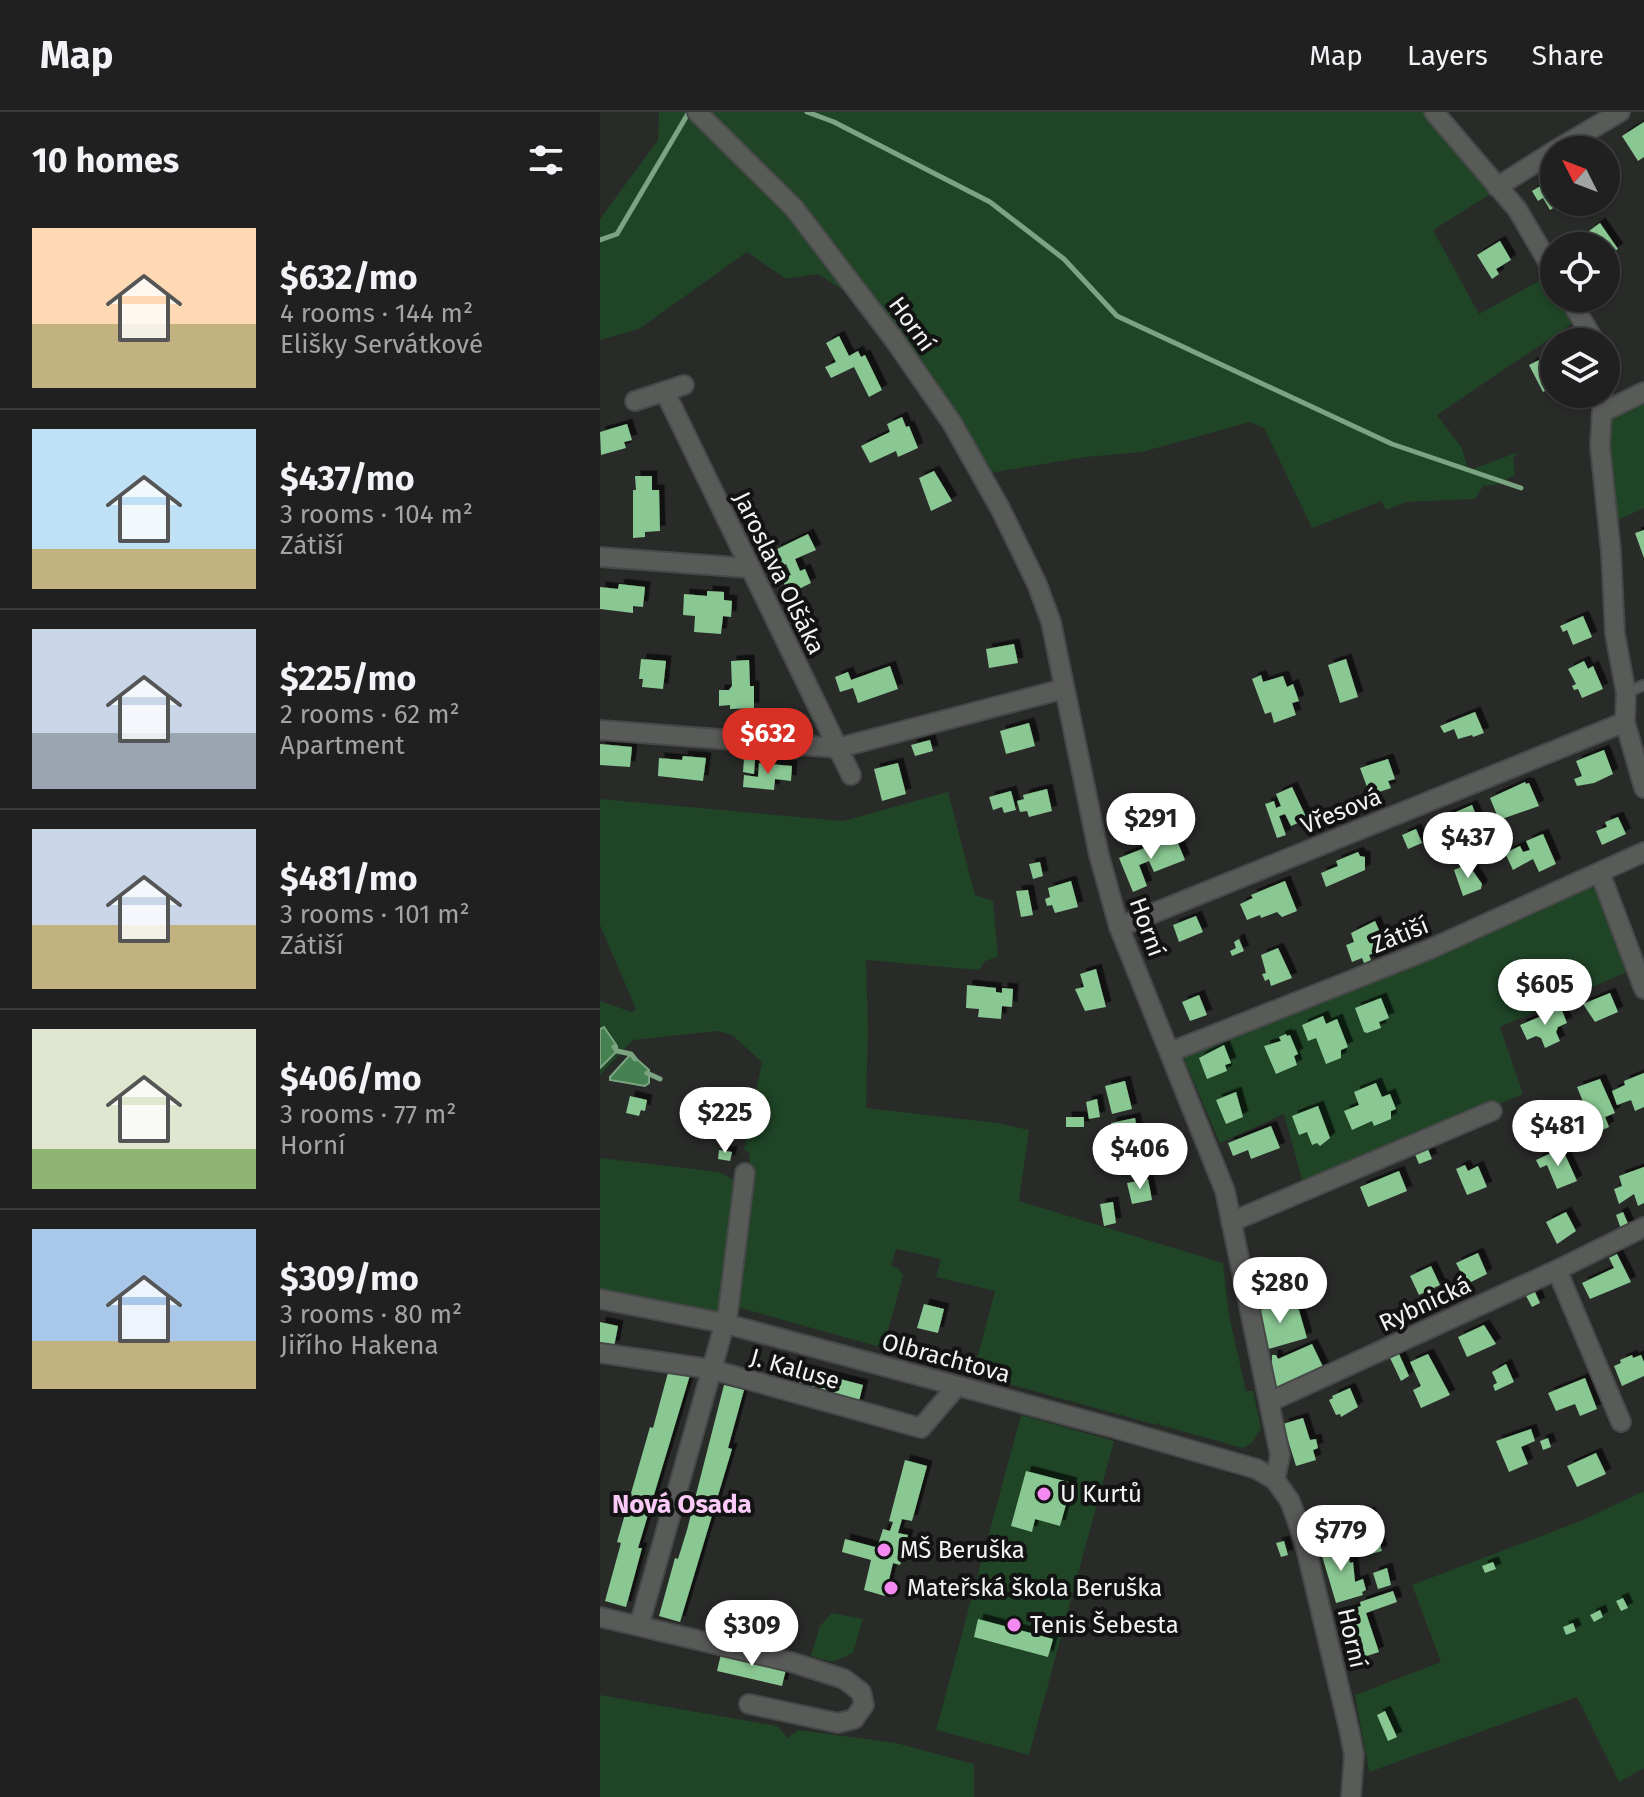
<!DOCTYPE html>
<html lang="en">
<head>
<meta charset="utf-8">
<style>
  body { margin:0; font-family:"Fira Sans",sans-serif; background:#2c2d2c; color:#f1f3f6; height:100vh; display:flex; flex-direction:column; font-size:30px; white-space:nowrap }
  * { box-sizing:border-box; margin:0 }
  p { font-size:26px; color:#a1a3a4 }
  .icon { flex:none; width:44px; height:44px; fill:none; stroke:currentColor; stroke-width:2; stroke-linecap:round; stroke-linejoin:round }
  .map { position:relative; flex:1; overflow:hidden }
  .details { display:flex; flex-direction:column; background:#1f201f; width:600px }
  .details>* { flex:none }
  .needle { width:52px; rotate:312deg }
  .controls { position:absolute; left:940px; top:24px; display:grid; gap:16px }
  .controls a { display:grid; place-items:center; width:80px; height:80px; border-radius:50%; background:#1f201f; box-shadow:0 2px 6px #0004,0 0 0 2px #3c3e3d; font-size:40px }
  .price { position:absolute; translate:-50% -68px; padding:0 18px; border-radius:28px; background:#fff; color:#222; font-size:26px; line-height:52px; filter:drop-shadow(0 2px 4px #0008) }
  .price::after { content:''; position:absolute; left:50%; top:48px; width:24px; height:18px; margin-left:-12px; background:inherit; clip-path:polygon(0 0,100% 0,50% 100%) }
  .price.active { background:#d93025; color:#fff }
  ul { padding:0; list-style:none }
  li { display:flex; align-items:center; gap:24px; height:200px; padding:0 32px }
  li+li { border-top:2px solid #3c3e3d }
  li span { display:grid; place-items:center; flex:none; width:224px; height:160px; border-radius:0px; color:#555 }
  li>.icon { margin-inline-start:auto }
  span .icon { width:96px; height:96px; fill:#fffc; stroke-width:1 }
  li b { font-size:34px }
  h2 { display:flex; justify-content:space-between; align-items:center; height:96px; padding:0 32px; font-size:34px }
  header { display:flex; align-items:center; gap:48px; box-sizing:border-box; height:112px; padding:0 40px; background:#1f201f; border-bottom:2px solid #3c3e3d }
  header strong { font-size:38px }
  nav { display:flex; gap:44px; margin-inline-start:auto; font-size:28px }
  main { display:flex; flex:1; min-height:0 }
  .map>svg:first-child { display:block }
</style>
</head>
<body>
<header>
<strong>Map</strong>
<nav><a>Map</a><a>Layers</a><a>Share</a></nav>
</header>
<main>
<section class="details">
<h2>10 homes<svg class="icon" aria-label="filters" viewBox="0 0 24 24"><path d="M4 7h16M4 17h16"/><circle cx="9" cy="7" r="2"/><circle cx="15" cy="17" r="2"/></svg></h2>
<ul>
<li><span style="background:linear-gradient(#ffd9b3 60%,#c2b280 0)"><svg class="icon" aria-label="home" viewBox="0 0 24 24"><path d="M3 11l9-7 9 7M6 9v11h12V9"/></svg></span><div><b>$632/mo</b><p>4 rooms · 144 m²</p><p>Elišky Servátkové</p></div></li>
<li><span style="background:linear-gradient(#bfe0f5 75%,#c2b280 0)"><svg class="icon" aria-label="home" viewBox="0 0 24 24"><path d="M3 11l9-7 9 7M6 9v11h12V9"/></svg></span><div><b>$437/mo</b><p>3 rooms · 104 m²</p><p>Zátiší</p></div></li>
<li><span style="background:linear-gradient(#c9d6e8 65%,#9aa5b1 0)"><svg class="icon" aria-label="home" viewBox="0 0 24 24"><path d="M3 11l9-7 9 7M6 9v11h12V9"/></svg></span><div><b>$225/mo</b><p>2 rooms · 62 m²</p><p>Apartment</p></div></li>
<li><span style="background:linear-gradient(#c9d6e8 60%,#c2b280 0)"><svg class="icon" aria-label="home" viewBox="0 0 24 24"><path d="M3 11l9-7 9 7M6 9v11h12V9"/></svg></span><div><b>$481/mo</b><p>3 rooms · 101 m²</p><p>Zátiší</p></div></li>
<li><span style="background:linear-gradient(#dfe7d0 75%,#8fb573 0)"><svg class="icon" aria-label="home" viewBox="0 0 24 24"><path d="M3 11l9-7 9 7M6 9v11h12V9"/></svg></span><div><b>$406/mo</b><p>3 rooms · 77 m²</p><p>Horní</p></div></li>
<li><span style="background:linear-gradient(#a9c7e8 70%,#c2b280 0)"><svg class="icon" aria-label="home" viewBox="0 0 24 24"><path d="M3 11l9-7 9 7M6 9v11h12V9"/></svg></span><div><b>$309/mo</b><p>3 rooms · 80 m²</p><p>Jiřího Hakena</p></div></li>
</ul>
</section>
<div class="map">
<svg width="1044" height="1685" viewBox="0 0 1044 1685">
  <defs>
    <filter id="shadow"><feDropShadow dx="5.5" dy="-5.5" stdDeviation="0" flood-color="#0009"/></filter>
  </defs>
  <rect width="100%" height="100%" fill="#292b29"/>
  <g fill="#1f4426">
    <path d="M59,0H844L900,76L833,118L879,202L950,163L954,167V186H965L976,209L837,303L862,336L868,359L918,340L913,347L915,363L895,373L883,374L875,387L806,390L786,398L781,389L712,416L664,316L650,310L542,340L486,345L389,361L339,279L292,210L218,162L186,167L147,140L39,217L0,228V107L58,28Z"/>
    <path d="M1044,290V396L1016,409L1009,334L1012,307Z"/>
    <path d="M348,680L375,783L393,789L398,845L385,849L379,858L266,848L268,917L266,996L397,1011L429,1018L419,1089L623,1151L629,1203L646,1279H653L661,1316L652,1331L643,1336L560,1313L559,1310L557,1313L373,1262L395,1179L336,1165L341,1147L296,1137L291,1154L298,1156L303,1164L285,1229L276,1234L134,1194L151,1065L149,1040L144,1038L162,950L132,923L118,919L33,928L0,963V956L17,939L0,917V889L32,900L36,897L0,813V687L243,709Z"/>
    <path d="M984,775L995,777L1007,792L1034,857L900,915L923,982L704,1075L684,1002L620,1031L581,940Z"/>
    <path d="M0,1046L119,1060L138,1070L124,1198L117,1201L0,1176Z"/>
    <path d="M421,1303L514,1329L429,1643L336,1618Z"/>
    <path d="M1044,1379V1656L1019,1670L977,1585L769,1660L755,1583L841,1550L812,1473L983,1408Z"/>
    <path d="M232,1501L263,1507L253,1541L233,1550L211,1544L220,1514Z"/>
    <path d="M0,1583L177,1614L188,1626L198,1618L296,1631L374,1652V1685H0Z"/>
  </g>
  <g fill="#468251" stroke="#7aa482" stroke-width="2">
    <path d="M4,915L17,934V939L0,956V917Z"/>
    <path d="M31,942L49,958V971L45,974L10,968V965Z"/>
  </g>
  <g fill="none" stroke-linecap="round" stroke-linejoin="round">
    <g stroke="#7aa482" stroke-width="5">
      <path d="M207,0L234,10L390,90L464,147L517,204L792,332L921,376"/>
      <path d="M0,128L17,122L89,0"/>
      <path d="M14,935L17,939L31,942L35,947"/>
      <path d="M47,961L60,967"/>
    </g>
  </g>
  <g fill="#8ac893" filter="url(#shadow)">
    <path d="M1044,10V45L1038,49L1022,24Z"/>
    <path d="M954,66V90H963L950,98L943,86L938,89L932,79Z"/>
    <path d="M1000,111L1018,137L1006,144V134H980L993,126L989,119Z"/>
    <path d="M900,129L911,148L896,157L899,162L892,167L877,143Z"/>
    <path d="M239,224L249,244L258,239L261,245L265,243L282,278L269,285L254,255L231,266L225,255L236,250L226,231Z"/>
    <path d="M961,226L963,230H954V245L947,233Z"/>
    <path d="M947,244L954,256V274L943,280L929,253Z"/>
    <path d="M302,305L306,315L309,314L318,336L298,345L296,339L270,351L261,334L290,320L287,312Z"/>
    <path d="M27,312L32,328L24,330L26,336L1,343L0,320Z"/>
    <path d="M334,359L352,389L331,399L319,366Z"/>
    <path d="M35,364H52V378H59L60,419L45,420V425L33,426V378H36Z"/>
    <path d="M1044,418V446L1035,421Z"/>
    <path d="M208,422L216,438L195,447L200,459L205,457L211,471L189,482L182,467L191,463L186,452L180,454L175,438Z"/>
    <path d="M19,472L45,475L43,495L33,494V501L0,497V475L18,477Z"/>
    <path d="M107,479L124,480V488L132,489L131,505L123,504L121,522L94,520L95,504L83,503L84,482L107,484Z"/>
    <path d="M983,504L992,525L973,533L967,518L963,520L960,514Z"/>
    <path d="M414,532L418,551L389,556L386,537Z"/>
    <path d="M41,547L66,549L63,577L42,575L43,567H39Z"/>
    <path d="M746,547L758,585L740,591L728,553Z"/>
    <path d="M149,548L150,574H154V596L130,597V593L119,594V578H129L132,574L131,549Z"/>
    <path d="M984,549L988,557L993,554L1003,577L982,586L978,577L974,578L972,574L976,572L968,557Z"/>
    <path d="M290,554L298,577L258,591L253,576L240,580L235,565L248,560L251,568Z"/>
    <path d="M661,563L663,570L683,564L687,575L693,572L699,589L692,591L696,603L674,611L671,600L665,602L652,567Z"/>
    <path d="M875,600L884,621L873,625L872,623L858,627L854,617L844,621L840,614Z"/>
    <path d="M429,611L435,634L406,642L400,619Z"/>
    <path d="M330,628L333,639L315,644L311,633Z"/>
    <path d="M0,632L32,635L30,655L0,653Z"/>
    <path d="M1004,638L1013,662L994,671L977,674L974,667L982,664L976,649Z"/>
    <path d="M83,644L106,646L103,669L58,664L59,646L82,648Z"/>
    <path d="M144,647L155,648L154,662L143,660Z"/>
    <path d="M788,647L795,667L788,669L791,676L770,683L760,656Z"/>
    <path d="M159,651L192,654L191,669L175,667L174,678L143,675L144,663L158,665Z"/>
    <path d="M298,651L306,682L282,689L274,657Z"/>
    <path d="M925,670L926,672L929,671L939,694L899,708L890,686Z"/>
    <path d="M692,675L707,707L691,714L685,702L679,704L686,723L677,726L665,692L674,689L676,696L681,694L676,682Z"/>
    <path d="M447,677L452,699L429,705L427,699L420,700L417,689L424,687L423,683Z"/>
    <path d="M411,679L416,698L404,701L402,695L393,698L389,685Z"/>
    <path d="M872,693L883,720L865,728L860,718L844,724L837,708Z"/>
    <path d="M1018,705L1026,722L1002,733L996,719L1007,715L1005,710Z"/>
    <path d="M816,717L822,731L808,737L802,723Z"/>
    <path d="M943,722L956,752L939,760L933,747L913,758L905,741L920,734L923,740L930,738L926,729Z"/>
    <path d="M575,724L585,748L554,760L549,749L539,753L547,774L533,780L519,746Z"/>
    <path d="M758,740L760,744L765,745V758L726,775L721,761L738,754L736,749Z"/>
    <path d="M440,750L443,764L433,767L429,752Z"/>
    <path d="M868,752L882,772L881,777L863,784L854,758Z"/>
    <path d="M471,769L478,795L455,801L452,793L447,794L445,787L450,785L448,776Z"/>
    <path d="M685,769L697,799L682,805L677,800L661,806L660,803L647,808L640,792L653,786L651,783Z"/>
    <path d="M428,778L433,803L421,805L416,779Z"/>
    <path d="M596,804L603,820L579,830L573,813Z"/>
    <path d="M775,809L787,836L769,843L771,848L764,851L762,846L752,850L746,833L754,830L751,821Z"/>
    <path d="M639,827L644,839L632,844L630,839L636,836L634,830Z"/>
    <path d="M678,836L692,866L671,874L669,867L665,869L662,862L666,861L661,843Z"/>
    <path d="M496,857L506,895L485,899L475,877L484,875L480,862Z"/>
    <path d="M367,873L396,876V880L402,881V876L413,877L412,895L402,894L401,907L378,905L379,897L366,896Z"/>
    <path d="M1010,881L1018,900L995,910L983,892Z"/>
    <path d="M599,883L607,903L590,909L582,890Z"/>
    <path d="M781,886L789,906L779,910L781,916L767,921L764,920L755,896Z"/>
    <path d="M961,896L967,911L958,915L956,920L960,929L945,936L941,926L936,924L927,928L920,913Z"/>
    <path d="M723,904L726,912L737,907L748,935L741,938V946L726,952L716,926L708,929L702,913Z"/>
    <path d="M686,922L687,924L690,923L698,942L694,944L697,953L676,962L664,934L681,929L679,925Z"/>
    <path d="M624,933L631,951L625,953L627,959L607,967L599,946Z"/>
    <path d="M1044,961V995L1035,999L1031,988L1017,993L1012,979L1025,973L1024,969Z"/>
    <path d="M1000,967L1015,1001L1005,1005L1009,1015L996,1021L977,975Z"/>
    <path d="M525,969L532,997L512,1002L505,974Z"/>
    <path d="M776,971L782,985L790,982L796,997L791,999V1007L774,1014L772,1009L752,1018L744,999L759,993L754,980Z"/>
    <path d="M636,980L643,1005L626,1012L616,988Z"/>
    <path d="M30,984L47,988L45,999L41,998L39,1004L26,1001Z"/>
    <path d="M497,987L500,1005L489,1007L486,990Z"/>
    <path d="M718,994L730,1026L720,1034L717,1031L712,1033L707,1020L699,1023L692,1004Z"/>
    <rect x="466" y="1005" width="18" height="10"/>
    <path d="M535,1006L539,1027L515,1032L511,1011Z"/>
    <path d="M125,1009L134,1012L131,1022L121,1019Z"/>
    <path d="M671,1014L680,1036L651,1047L648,1038L633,1044L628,1031Z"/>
    <path d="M827,1035L832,1047L819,1052L814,1040Z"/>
    <path d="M962,1036L977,1069L957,1077L947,1053L940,1056L936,1048Z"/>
    <path d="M119,1038L132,1040L130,1049L118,1047Z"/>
    <path d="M865,1053L868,1059L878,1054L887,1075L867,1083L856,1057Z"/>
    <path d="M1044,1055V1091L1038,1094L1034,1082L1019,1092L1014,1077L1022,1074L1019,1064Z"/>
    <path d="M799,1059L807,1079L768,1095L760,1075Z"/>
    <path d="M548,1067L552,1088L532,1092L527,1071Z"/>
    <path d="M513,1090L516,1111L504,1114L500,1092Z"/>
    <path d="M966,1100L976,1119L957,1132L946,1110Z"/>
    <path d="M1023,1100L1029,1114L1021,1117L1016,1103Z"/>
    <path d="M878,1141L887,1162L867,1172L856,1151Z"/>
    <path d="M1017,1142L1031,1170L990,1187L982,1171L1014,1156L1009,1146Z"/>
    <path d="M831,1154L840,1173L819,1183L810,1164Z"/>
    <path d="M934,1178L940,1191L932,1195L925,1182Z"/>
    <path d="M696,1188L707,1226L665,1238L654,1200Z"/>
    <path d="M324,1192L344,1197L338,1221L317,1216Z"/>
    <path d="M0,1210L18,1214L14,1235L0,1232Z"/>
    <path d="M884,1213L896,1232L867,1245L858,1225Z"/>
    <path d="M712,1232L724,1257L677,1278L673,1276L667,1251L672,1249V1243H676L678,1247Z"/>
    <path d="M799,1242L809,1264L801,1269L790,1246Z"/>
    <path d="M828,1242L850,1283L821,1296L813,1278L821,1274L810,1250Z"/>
    <path d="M1032,1243L1033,1246L1041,1243L1044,1250V1264L1022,1274L1014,1254L1021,1251L1020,1248Z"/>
    <path d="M906,1252L914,1270L895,1279L893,1273L897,1271L892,1260Z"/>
    <path d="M198,1256L263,1273L258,1293L193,1277Z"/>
    <path d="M69,1257L90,1263L38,1436H42L26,1495L5,1489L21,1431L17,1430L50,1315L53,1316Z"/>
    <path d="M985,1266L997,1297L980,1304L975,1292L956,1299L948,1281Z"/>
    <path d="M124,1273L144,1278L128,1336L132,1337L80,1510L59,1504L75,1446L78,1447L87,1418Z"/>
    <path d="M750,1276L758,1295L741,1305L740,1302L736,1303L729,1288L733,1286L732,1284Z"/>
    <path d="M703,1306L710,1328L716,1327L718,1336L713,1338L716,1348L696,1354L683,1312Z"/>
    <path d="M931,1317L935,1329L921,1335L928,1352L909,1360L896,1329Z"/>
    <path d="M948,1326L951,1335L943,1338L940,1329Z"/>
    <path d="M996,1341L1006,1362L977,1375L967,1354Z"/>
    <path d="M305,1348L327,1354L312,1409L302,1407L298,1421L308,1423L300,1453L293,1451L285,1484L264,1478L271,1448L242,1440L245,1427L275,1435L278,1433L283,1417L290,1419L293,1410L289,1409Z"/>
    <path d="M426,1359L472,1371L460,1414L435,1407L432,1420L411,1414Z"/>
    <path d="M770,1400L782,1439L767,1443L755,1405Z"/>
    <path d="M684,1429L688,1443L681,1445L676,1431Z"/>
    <path d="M744,1430L750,1451L753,1450L755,1470L763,1467L766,1478L762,1480L763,1483L736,1491L720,1437Z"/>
    <path d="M893,1450L896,1457L885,1461L882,1454Z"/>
    <path d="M787,1456L791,1473L778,1477L773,1461Z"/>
    <path d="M793,1479L797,1490L766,1501L779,1540L764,1545L757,1526L751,1529L749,1522L755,1520L747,1499L761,1494L760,1490Z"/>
    <path d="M1023,1486L1028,1496L1021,1499L1016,1489Z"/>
    <path d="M1000,1498L1003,1505L994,1510L990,1503Z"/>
    <path d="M378,1507L453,1527L448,1545L374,1525Z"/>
    <path d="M973,1511L976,1519L966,1523L963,1515Z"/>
    <path d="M122,1538L187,1553L182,1574L117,1559Z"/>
    <path d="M785,1599L797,1625L788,1629L777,1603Z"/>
  </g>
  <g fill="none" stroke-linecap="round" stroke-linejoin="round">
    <defs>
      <path id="lane" d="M1026,581L1044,573"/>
      <g id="street">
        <path d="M97,0L194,96L293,226L352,311L401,398L437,472L451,510L499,743L519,815L625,1079L680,1343L675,1368"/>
        <path d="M834,0L917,97L954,160"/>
        <path d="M956,38L1020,0"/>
        <path d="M897,75L954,39"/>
        <path d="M969,186L995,230"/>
        <path d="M65,280L251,663"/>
        <path d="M1003,282L1000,334L1011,440L1015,522L1026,581L1025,610L1044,676"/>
        <path d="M35,289L84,273"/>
        <path d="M1003,300L1044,280"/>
        <path d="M0,445L149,456"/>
        <path d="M0,618L238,636L463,577"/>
        <path d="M1000,761L1044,877"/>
        <path d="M519,815L1025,610"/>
        <path d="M570,940L828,838L1044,740"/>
        <path d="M631,1110L892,999"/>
        <path d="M957,1158L1021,1310"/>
        <path d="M0,1187L123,1211L514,1316L657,1357L675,1368L690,1389L704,1428L749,1617L754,1643L751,1685"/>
        <path d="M0,1241L110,1257L321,1316L357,1274"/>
        <path d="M669,1290L957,1158L1044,1115"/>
        <path d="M0,1505L191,1550L244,1567L261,1580L264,1593L254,1607L238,1611L149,1592"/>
        <path d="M39,1514L128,1200L145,1061"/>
      </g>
    </defs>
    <use href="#lane" stroke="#474948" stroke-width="13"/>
    <use href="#street" stroke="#474948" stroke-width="22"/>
    <use href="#lane" stroke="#595b59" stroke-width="9"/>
    <use href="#street" stroke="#595b59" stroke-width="18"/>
  </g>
  <g fill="#f489f1" stroke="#121312" stroke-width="3">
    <circle cx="444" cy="1382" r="8"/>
    <circle cx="284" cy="1438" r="8"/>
    <circle cx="291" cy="1476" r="8"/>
    <circle cx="414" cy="1513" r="8"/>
  </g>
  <g text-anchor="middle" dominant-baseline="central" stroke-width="8" stroke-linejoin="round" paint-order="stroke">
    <g font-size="24" fill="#f2f4f3" stroke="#121312">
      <text transform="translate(312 212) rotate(54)">Horní</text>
      <text transform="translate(179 461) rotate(64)">Jaroslava Olšáka</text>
      <text transform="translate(741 699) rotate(-22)">Vřesová</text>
      <text transform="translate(547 815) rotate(70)">Horní</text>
      <text transform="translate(800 823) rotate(-22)">Zátiší</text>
      <text transform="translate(825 1192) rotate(-25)">Rybnická</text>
      <text transform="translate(346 1246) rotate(15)">Olbrachtova</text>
      <text transform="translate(195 1257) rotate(16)">J. Kaluse</text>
      <text transform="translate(752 1526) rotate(77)">Horní</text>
    </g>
    <g font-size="24" fill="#f2f4f3" stroke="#121312" text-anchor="start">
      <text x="460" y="1382">U Kurtů</text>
      <text x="300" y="1438">MŠ Beruška</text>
      <text x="307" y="1476">Mateřská škola Beruška</text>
      <text x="430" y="1513">Tenis Šebesta</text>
    </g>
    <g font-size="26" font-weight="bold" fill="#fbcaf8" stroke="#121312">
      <text x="82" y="1392">Nová Osada</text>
    </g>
  </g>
</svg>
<div class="controls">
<a><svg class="needle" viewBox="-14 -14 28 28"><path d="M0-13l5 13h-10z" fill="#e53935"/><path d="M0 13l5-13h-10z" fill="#a1a3a4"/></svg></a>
<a><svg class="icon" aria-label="locate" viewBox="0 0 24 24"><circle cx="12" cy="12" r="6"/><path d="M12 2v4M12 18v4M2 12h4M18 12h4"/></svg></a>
<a><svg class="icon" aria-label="layers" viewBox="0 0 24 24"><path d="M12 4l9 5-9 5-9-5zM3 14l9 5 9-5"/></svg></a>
</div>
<b class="price active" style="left:168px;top:664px">$632</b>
<b class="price" style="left:551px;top:749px">$291</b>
<b class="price" style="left:868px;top:768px">$437</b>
<b class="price" style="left:945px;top:915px">$605</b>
<b class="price" style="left:125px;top:1043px">$225</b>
<b class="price" style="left:958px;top:1056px">$481</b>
<b class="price" style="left:540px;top:1079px">$406</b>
<b class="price" style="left:680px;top:1213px">$280</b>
<b class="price" style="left:741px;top:1461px">$779</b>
<b class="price" style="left:152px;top:1556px">$309</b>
</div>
</main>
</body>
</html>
